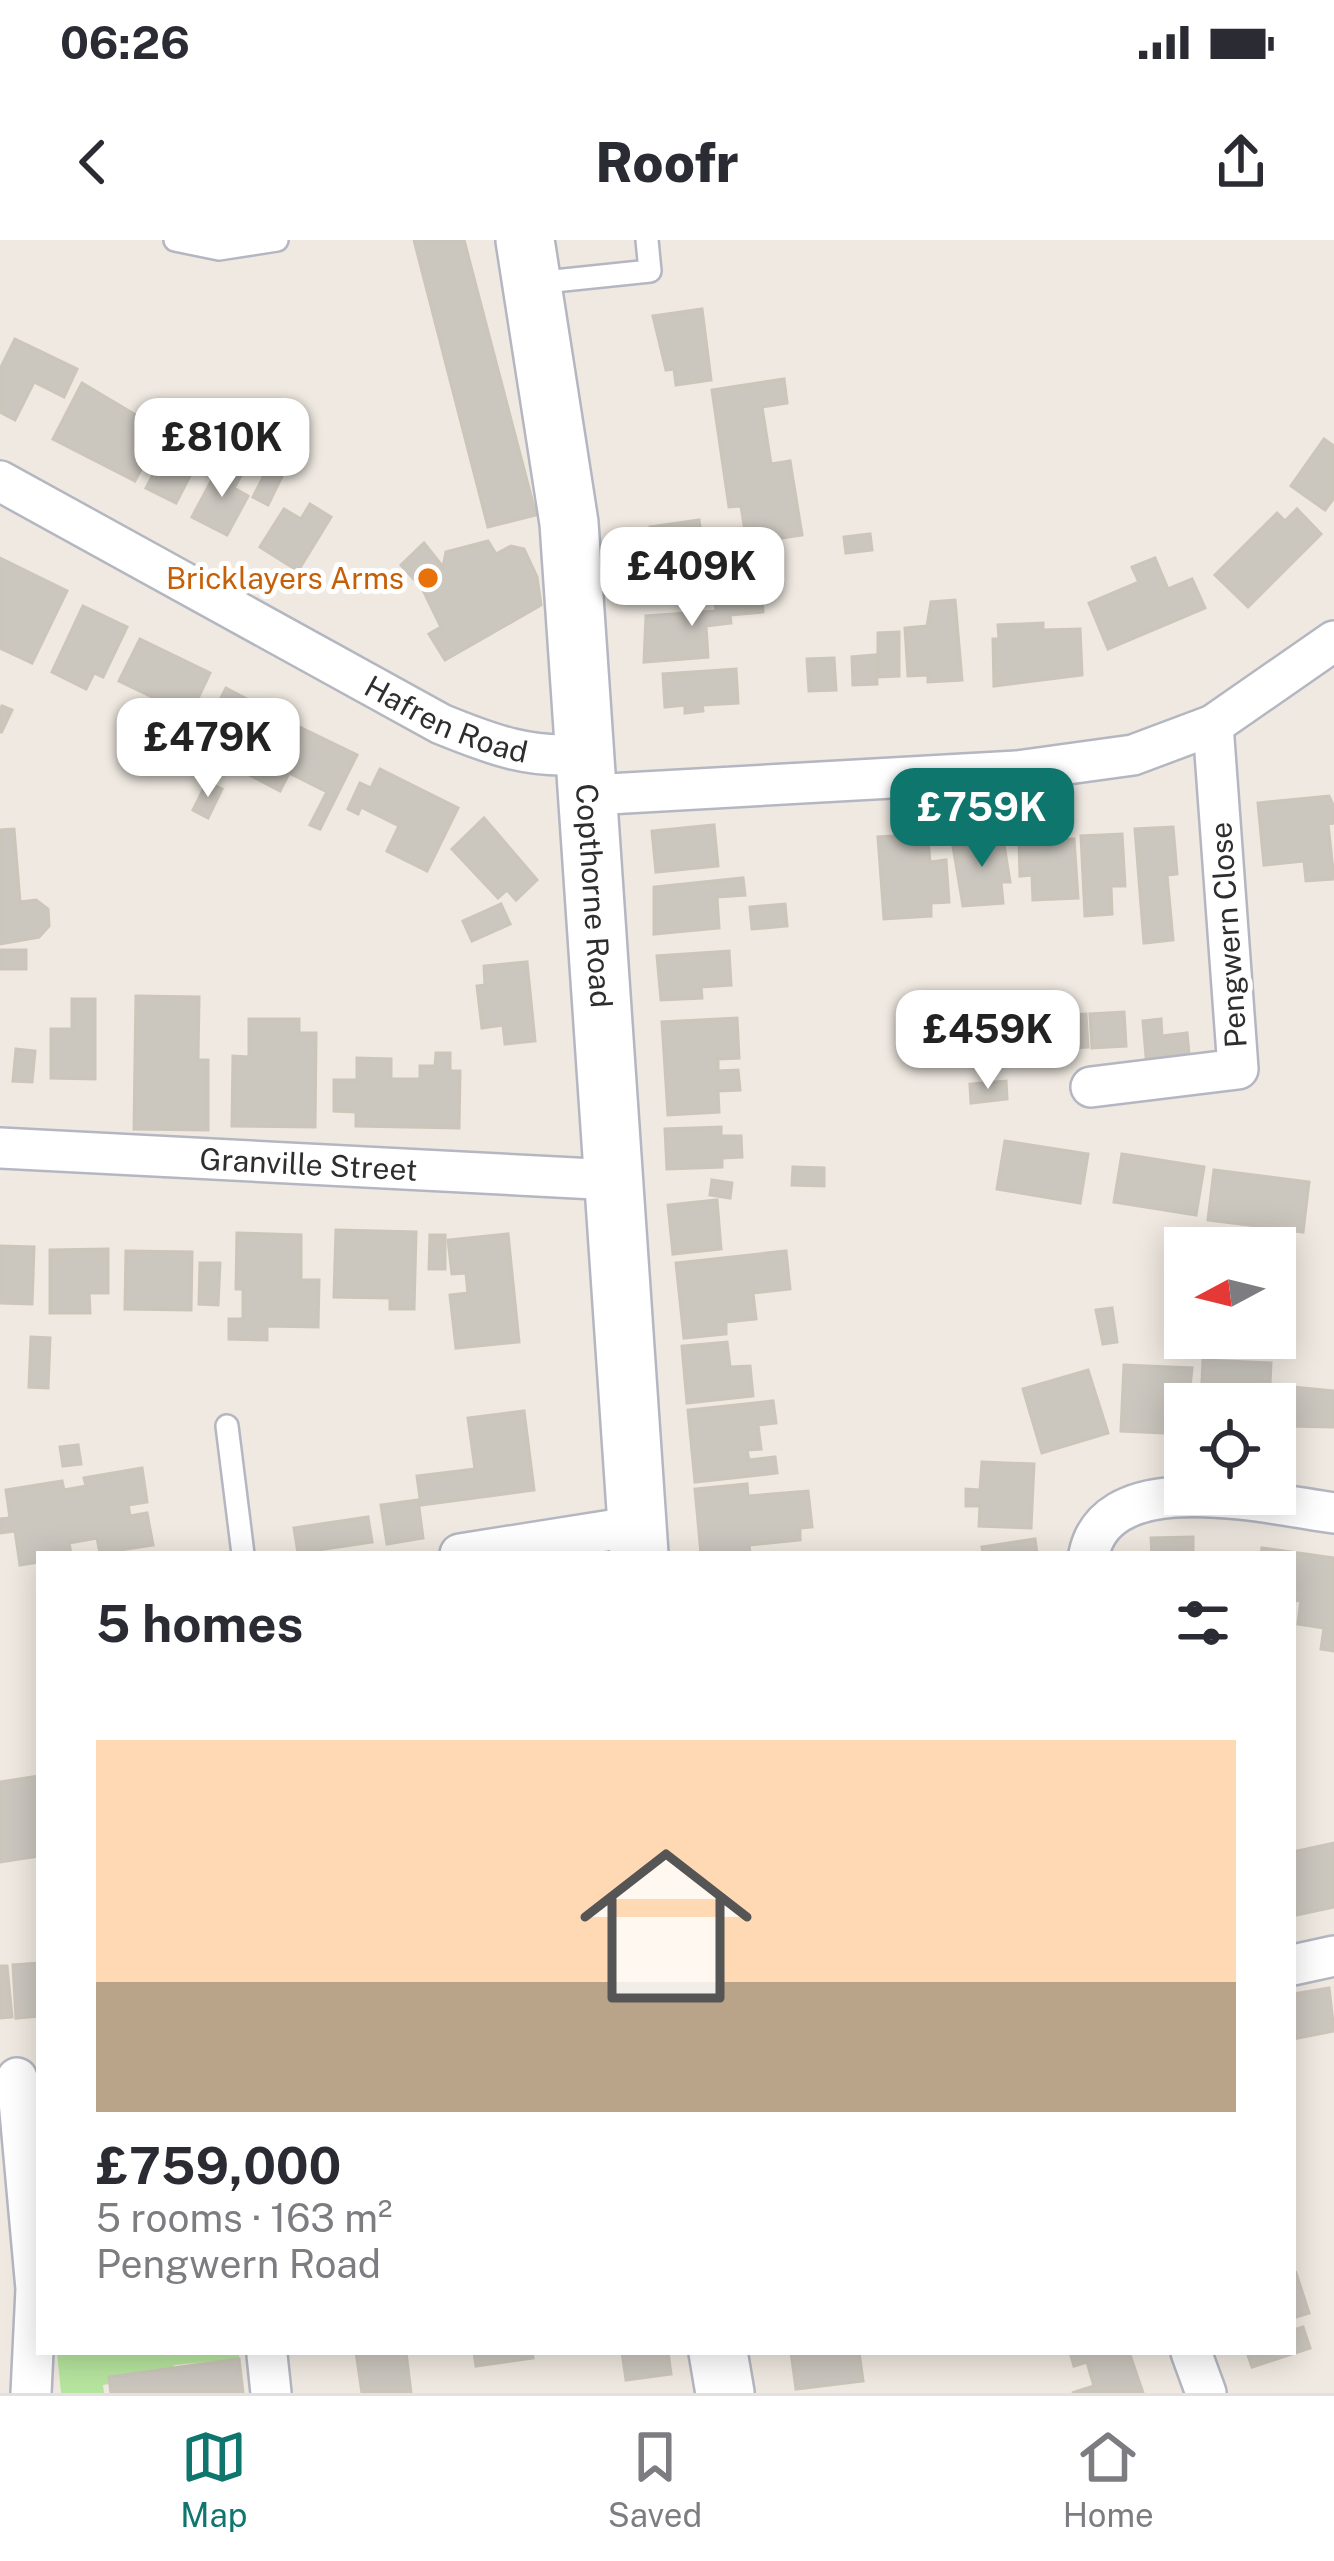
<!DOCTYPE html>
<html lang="en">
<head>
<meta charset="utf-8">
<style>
  body { margin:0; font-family:"Public Sans",sans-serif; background:#f7f7f7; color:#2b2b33; height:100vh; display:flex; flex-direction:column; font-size:45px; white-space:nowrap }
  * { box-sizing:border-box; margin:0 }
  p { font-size:39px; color:#7c7c81 }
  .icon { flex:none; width:66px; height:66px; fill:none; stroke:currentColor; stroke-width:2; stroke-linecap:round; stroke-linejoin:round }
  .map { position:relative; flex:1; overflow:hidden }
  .panel { position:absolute; left:36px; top:1311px; width:1260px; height:804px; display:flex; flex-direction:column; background:#fff; border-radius:0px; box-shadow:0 6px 30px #0003 }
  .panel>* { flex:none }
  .needle { width:78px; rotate:263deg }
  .controls { position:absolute; left:1164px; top:987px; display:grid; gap:24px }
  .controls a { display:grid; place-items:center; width:132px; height:132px; border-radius:0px; background:#fff; box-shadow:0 6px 30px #0003; font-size:60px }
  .price { position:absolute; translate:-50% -102px; padding:0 27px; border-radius:24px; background:#fff; color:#222; font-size:39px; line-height:78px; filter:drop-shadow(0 3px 6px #0008) }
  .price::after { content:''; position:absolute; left:50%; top:72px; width:36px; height:27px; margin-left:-18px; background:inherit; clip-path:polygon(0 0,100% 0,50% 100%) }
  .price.on { background:#0f766e; color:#fff }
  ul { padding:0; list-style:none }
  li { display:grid; align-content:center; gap:24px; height:636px; padding:0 60px }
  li+li { border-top:3px solid #e1e1e2 }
  li span { display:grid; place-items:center; height:372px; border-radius:0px; color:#555 }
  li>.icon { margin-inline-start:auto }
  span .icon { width:216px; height:216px; fill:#fffc; stroke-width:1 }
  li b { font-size:51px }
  h2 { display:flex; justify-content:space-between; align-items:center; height:144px; padding:0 60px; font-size:51px }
  .status { display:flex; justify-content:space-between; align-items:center; height:84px; padding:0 60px; background:#fff; direction:ltr }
  .status svg { height:33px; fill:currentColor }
  header { display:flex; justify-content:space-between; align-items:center; height:156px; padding:0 60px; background:#fff; font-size:54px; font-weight:800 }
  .dock { display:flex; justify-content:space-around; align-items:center; height:168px; border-top:3px solid #e1e1e2; background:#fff; font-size:33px; color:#7c7c81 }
  .dock a { display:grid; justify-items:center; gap:6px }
  .dock .on { color:#0f766e }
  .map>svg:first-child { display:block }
</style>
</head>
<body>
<div class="status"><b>06:26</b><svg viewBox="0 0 49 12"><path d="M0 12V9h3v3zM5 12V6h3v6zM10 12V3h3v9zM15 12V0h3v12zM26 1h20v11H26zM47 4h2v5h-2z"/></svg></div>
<header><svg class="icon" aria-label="back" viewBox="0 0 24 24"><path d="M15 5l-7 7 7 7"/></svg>Roofr<svg class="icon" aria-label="share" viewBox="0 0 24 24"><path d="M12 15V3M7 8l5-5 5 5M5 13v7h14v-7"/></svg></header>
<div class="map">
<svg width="1334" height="2153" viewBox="0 0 1334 2153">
  <rect width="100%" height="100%" fill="#efe9e1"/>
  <path fill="#b6e59e" d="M57,2112H239V2119L174,2125L173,2131L103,2145L104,2153H61Z"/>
  <g fill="#cbc7bf" stroke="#cbc5ba" stroke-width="3">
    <path d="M414,0H464L536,275L488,287Z"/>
    <path d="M702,69L711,140L676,145L674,129L666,130L653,76Z"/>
    <path d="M15,99L77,129L64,157L34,142L15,180L0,172V129Z"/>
    <path d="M784,139L787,163L762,167L771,224L790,221L802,295L768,300L766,287L745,291L741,266L729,267L712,150Z"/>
    <path d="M82,143L161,190L135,241L53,199Z"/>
    <path d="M174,195L215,216L206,232L195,226L176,263L146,248Z"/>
    <path d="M1324,199L1334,206V258L1325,270L1291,246Z"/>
    <path d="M274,216L288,224L268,265L253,257Z"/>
    <path d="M222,221L243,232L234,248L248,256L227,295L192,277Z"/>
    <path d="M310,264L331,277L298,331L260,307L284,269L301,279Z"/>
    <path d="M1297,269L1321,294L1248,367L1215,335L1277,273L1285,281Z"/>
    <path d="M699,280L705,323L689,326L691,348L672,351L668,329L656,330L650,287Z"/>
    <path d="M870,294L872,310L846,313L844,297Z"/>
    <path d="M488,301L496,314L511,306L524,309L537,337L541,365L445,420L429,394L441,387L422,348L401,325L424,303L443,327L446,312Z"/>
    <path d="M0,318L67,351L32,423L0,408Z"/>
    <path d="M1155,318L1168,349L1192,339L1205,368L1108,409L1089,363L1139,342L1132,327Z"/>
    <path d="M762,354L763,372L730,375L731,383L706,386L708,417L644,422L646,376L716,371L715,358Z"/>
    <path d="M955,360L962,440L928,442V435L908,436L905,388L927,386L931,362Z"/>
    <path d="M83,366L127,387L103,437L94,433L86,449L52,432Z"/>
    <path d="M1043,383V390L1080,389L1082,435L994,446L993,399H999L998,385Z"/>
    <path d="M899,392V436L878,437V393Z"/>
    <path d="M140,399L210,433L190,475L119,441Z"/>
    <path d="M876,415L877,444L853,445L852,417Z"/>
    <path d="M834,418L836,450L809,451L807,419Z"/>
    <path d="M736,429L738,463L702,465L703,471L685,473V465L665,467L663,434Z"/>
    <path d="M226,448L256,464L229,517L199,502Z"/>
    <path d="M2,466L12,470L1,493L0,470Z"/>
    <path d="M283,479L357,515L320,589L310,585L327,552L289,533L280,551L248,534L258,514L264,517Z"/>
    <path d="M380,529L458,568L427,631L387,611L399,586L361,567L358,574L348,569L360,543L371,548Z"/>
    <path d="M207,542L222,549L208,578L193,570Z"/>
    <path d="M1329,556L1334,567V583L1328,584L1334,639L1306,641L1304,621L1264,625L1258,563Z"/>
    <path d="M484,578L537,640L516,660L507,650L498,658L452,609Z"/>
    <path d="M714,585L718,626L656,632L652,591Z"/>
    <path d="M1173,587L1177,634L1167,635L1173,700L1144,703L1135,589Z"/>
    <path d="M14,589L20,662L36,660L48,669L49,686L39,697L0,704V590Z"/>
    <path d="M1002,592L1010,642H1001L1003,663L963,666L953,606L977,604V595Z"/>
    <path d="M1122,594L1125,646H1111L1112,674L1085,676L1081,596Z"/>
    <path d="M911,595V603L928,601L930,622L946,620L949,662L931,663V676L884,679L878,597Z"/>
    <path d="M1074,599L1078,658L1033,660L1032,635L1020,636L1019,602Z"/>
    <path d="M743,638L745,655L717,657L719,688L654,694V647Z"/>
    <path d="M501,664L510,684L472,701L463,681Z"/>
    <path d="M785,664L787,686L752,689L750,667Z"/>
    <rect x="0" y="710" width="26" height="19"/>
    <path d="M729,711L731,745L701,747L702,758L661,760L657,716Z"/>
    <path d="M527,722L535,801L505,804L503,785L482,788L477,746L485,745L484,726Z"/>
    <path d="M136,756L199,757L198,820H208V890L134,889Z"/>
    <path d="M72,759H95V839L51,838V789H72Z"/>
    <path d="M1124,772L1126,806L1092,808L1090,774Z"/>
    <path d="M1086,774L1088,807L1054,809L1052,776Z"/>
    <path d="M737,778L739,818L718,819V831L738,830L740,850L718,851L719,872L668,875L662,782Z"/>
    <path d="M249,779H299V793H316L315,887L232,886L233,816L249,817Z"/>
    <path d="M1161,779L1162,796L1187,793L1190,824L1147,828L1143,781Z"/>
    <path d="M16,809L35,811L32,842L13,841Z"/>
    <path d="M436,813H450V831H460L459,888L356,886V872L334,871V840H357V818L391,819V839H420V826H435Z"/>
    <path d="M1006,841L1007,859L971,863L970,844Z"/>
    <path d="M721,887V896H741L742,917L722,918V927L667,929L665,889Z"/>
    <path d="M1005,901L1088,914L1080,963L997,949Z"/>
    <path d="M1122,914L1204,927L1196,975L1114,962Z"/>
    <path d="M793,927L824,928V946L792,945Z"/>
    <path d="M1214,930L1309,942L1303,992L1208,980Z"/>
    <path d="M712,940L732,943L730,958L710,955Z"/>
    <path d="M717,960L721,1009L673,1014L668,965Z"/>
    <path d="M336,990L416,992L414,1069H390V1058L334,1057Z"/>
    <path d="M237,993L301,995V1040H319L318,1087L267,1086V1100L229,1099V1079H243V1049H236Z"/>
    <path d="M508,994L519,1102L456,1108L450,1055L468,1053L466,1033L452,1034L448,1000Z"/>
    <path d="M430,995H445V1029H429Z"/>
    <path d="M0,1006L34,1007L32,1064L0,1063Z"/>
    <path d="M108,1009V1053H89L90,1073H50V1010Z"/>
    <path d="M126,1011L192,1012L191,1070L125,1069Z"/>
    <path d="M786,1011L790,1049L753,1053L756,1079L726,1082V1094L684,1098L676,1023Z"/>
    <path d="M200,1023H220L218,1065L199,1064Z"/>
    <path d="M1112,1068L1117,1102L1103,1104L1096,1070Z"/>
    <path d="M31,1097L50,1098L48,1148L29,1147Z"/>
    <path d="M727,1102L730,1127L750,1126L753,1156L687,1163L682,1106Z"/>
    <path d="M1203,1120L1271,1123L1269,1164H1201Z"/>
    <path d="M1124,1125L1192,1128L1185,1194L1121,1191Z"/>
    <path d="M1088,1130L1108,1193L1042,1213L1023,1149Z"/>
    <path d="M1293,1147L1334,1151V1187L1288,1186Z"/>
    <path d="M773,1161L776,1183L758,1185L761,1209L747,1210L749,1220L775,1217L777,1233L695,1242L688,1170Z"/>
    <path d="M524,1171L534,1250L421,1265L417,1236L475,1229L468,1178Z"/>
    <path d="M78,1205L81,1224L63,1226L60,1207Z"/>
    <path d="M982,1222L1034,1224L1031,1288L979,1286L980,1266H966V1249L980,1250Z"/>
    <path d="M142,1228L147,1262L128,1265L130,1276L147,1273L153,1305L100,1313L97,1298L69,1303L71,1314H39V1322L20,1325L15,1291L0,1293V1279L10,1278L6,1250L62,1241L64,1250L86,1246L84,1238Z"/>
    <path d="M747,1244L748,1256L808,1251L812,1287L800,1288V1300L749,1305L750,1314H701L695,1249Z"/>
    <path d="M418,1260L423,1298L387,1304L381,1265Z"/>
    <path d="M368,1277L372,1302L298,1313L294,1288Z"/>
    <path d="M1193,1297V1314H1152L1151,1298Z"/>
    <path d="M1035,1299L1037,1314H983L982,1307Z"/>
    <path d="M1262,1308L1334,1318V1411L1321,1409L1324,1388L1298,1384L1301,1360L1293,1361V1314H1261Z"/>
    <path d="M39,1536V1616L0,1622V1542Z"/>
    <path d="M1334,1603V1667L1297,1675L1293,1612Z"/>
    <path d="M39,1723V1776L16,1778L13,1725Z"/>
    <path d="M0,1726H7L12,1777L0,1778Z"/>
    <path d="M1329,1748L1334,1791L1293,1799V1754Z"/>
    <path d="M1296,2033L1309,2073L1293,2078V2035Z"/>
    <path d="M1303,2087L1310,2108L1252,2127L1247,2112H1293V2090Z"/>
    <path d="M356,2112H406L411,2153H362Z"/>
    <path d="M474,2112H532L533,2118L476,2126Z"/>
    <path d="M622,2112H668L671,2134L626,2140Z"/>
    <path d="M791,2112H859L863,2141L796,2149Z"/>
    <path d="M1070,2112H1129L1143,2153H1072L1094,2146L1087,2122L1074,2126Z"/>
    <path d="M239,2119L243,2153H111L109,2137Z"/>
  </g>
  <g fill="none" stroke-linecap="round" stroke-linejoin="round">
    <defs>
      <g id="lane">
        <path d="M175,0L219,9L277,0"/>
        <path d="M535,43L650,31L647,0"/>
        <path d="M227,1186L243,1314"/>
      </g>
      <g id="street">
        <path id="s1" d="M0,241L441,484C490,504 534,521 588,513"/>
        <path d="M590,555L1017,531L1133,515L1213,485L1334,401"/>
        <path d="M1091,847L1238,829L1213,485"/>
        <path id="s2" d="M0,908L614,940"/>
        <path d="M460,1314L637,1286"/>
        <path d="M1089,1314C1108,1224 1267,1264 1334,1273"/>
        <path d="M1293,1725L1334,1716"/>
        <path d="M17,1838L36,2049L31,2153"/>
        <path d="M1191,2112L1206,2153"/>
        <path d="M267,2115L271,2153"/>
      </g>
      <g id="secondary">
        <path id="s3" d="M525,0L569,283L639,1314"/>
        <path d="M718,2112L725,2153"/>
      </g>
    </defs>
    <use href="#lane" stroke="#b4b7c1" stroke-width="26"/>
    <use href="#street" stroke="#b4b7c1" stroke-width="44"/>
    <use href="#secondary" stroke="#b4b7c1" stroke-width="62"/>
    <use href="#lane" stroke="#fff" stroke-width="21"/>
    <use href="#street" stroke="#fff" stroke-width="39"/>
    <use href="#secondary" stroke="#fff" stroke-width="57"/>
  </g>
  <circle fill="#e8710a" stroke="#fff" stroke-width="4.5" cx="428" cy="338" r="12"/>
  <g text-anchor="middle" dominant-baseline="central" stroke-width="10" stroke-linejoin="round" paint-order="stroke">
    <g font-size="30" fill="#c56008" stroke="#fff" text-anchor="end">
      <text x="404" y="338">Bricklayers Arms</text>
    </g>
    <g font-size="30" fill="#2e2e2e" stroke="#fff">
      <text stroke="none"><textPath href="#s1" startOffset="507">Hafren Road</textPath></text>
      <text stroke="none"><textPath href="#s3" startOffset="660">Copthorne Road</textPath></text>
      <text transform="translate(1228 695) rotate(-94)">Pengwern Close</text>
      <text stroke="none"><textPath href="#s2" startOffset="309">Granville Street</textPath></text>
    </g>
  </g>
</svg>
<div class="controls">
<a><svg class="needle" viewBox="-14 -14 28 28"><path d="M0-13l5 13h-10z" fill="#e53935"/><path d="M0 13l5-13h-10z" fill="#7c7c81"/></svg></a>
<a><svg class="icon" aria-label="locate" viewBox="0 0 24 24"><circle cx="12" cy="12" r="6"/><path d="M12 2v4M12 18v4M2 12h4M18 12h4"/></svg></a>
</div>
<b class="price" style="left:222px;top:260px">£810K</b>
<b class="price" style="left:692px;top:389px">£409K</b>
<b class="price" style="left:208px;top:560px">£479K</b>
<b class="price on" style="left:982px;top:630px">£759K</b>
<b class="price" style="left:988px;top:852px">£459K</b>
<section class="panel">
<h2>5 homes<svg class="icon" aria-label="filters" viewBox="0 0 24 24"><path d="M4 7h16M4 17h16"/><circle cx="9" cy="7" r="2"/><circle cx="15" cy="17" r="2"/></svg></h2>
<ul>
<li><span style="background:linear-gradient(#ffd9b3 65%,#b9a48a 0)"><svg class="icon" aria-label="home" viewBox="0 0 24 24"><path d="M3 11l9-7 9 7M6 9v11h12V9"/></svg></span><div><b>£759,000</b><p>5 rooms · 163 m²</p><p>Pengwern Road</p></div></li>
</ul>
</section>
</div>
<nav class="dock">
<a class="on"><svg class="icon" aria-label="map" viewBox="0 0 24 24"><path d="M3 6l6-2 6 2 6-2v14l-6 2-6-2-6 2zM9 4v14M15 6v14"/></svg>Map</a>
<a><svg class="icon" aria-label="saved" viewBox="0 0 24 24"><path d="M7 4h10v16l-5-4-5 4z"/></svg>Saved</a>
<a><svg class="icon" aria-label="home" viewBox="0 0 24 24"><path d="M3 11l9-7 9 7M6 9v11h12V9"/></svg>Home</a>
</nav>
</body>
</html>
